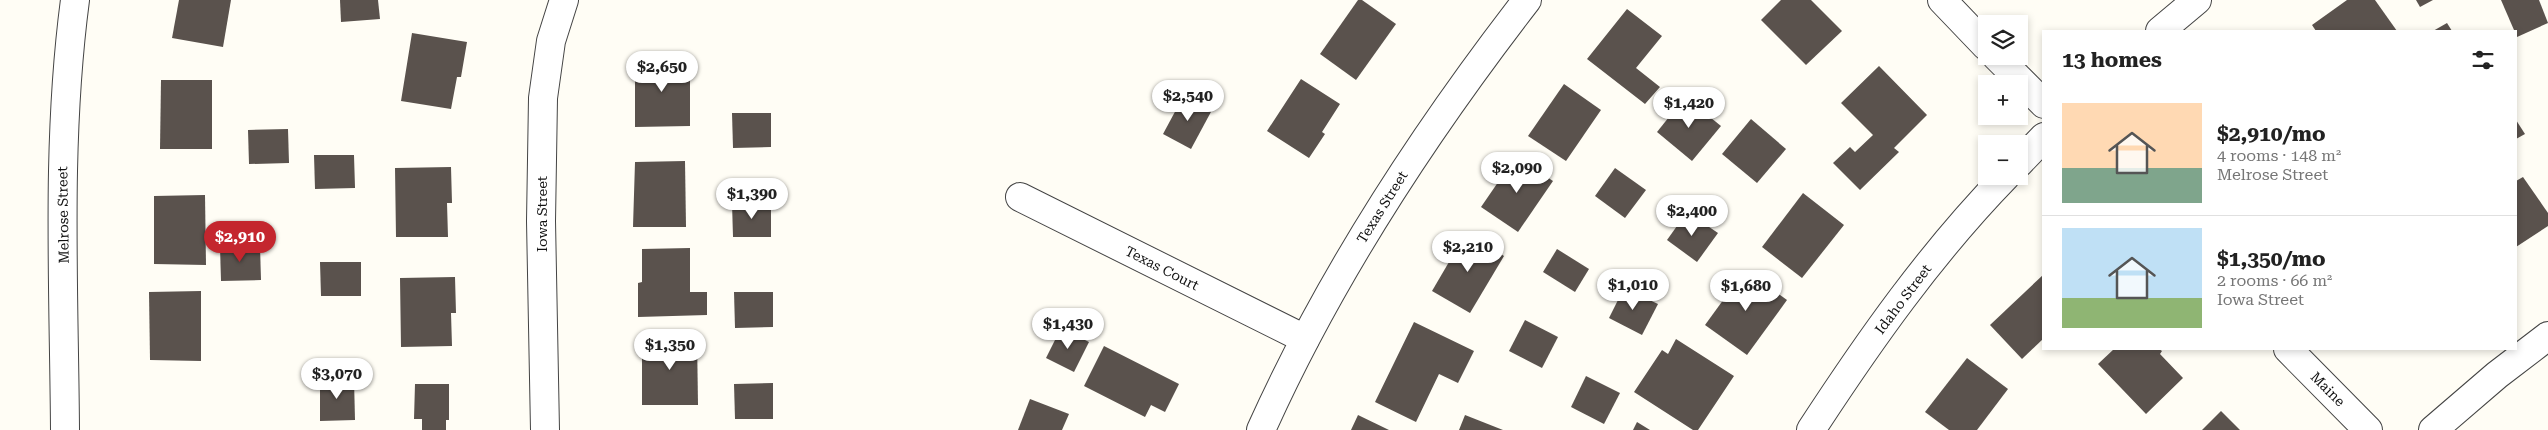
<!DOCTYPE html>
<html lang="en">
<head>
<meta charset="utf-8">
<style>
  body { margin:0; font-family:"Roboto Serif",serif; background:#f2f2f2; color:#222; height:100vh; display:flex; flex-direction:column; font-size:19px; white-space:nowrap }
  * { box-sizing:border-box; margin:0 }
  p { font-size:16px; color:#767676 }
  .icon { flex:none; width:28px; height:28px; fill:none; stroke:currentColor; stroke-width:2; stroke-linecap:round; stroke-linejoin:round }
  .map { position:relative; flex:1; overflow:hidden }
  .panel { position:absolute; left:2042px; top:30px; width:475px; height:320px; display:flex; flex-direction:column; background:#fff; border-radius:0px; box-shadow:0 2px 8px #0003 }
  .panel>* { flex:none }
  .fabs { position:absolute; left:1978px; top:15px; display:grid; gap:10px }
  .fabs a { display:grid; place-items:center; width:50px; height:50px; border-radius:0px; background:#fff; box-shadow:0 2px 8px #0003; font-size:25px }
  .price { position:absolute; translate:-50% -42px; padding:0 11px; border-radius:18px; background:#fff; color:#222; font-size:16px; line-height:32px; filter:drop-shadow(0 1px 2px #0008) }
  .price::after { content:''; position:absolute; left:50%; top:30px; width:15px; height:11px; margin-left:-8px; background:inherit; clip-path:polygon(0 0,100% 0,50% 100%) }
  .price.on { background:#c4262e; color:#fff }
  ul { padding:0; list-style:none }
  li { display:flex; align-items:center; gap:15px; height:125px; padding:0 20px }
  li+li { border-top:1px solid #e0e0e0 }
  li span { display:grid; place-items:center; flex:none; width:140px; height:100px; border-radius:0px; color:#555 }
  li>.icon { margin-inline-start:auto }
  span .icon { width:60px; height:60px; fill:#fffc; stroke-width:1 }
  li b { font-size:21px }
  h2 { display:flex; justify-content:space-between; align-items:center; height:60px; padding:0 20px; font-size:21px }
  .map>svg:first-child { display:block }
</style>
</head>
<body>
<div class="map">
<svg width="2548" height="430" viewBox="0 0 2548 430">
  <rect width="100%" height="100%" fill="#fffdf5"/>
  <g fill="#5a524d">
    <path d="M179,0H231L223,47L172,38Z"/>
    <path d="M340,0H378L380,19L341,22Z"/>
    <path d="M1358,0H1362L1396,24L1356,80L1320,54Z"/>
    <path d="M1781,0H1811L1842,31L1806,65L1761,20Z"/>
    <path d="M2347,0H2375L2397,31H2316L2312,25Z"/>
    <path d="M2416,0H2433L2420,7Z"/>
    <path d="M2501,0H2539L2548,23L2517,37Z"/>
    <path d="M1627,9L1662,36L1636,68L1660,87L1645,104L1587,59Z"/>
    <path d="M2447,23L2452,31H2433Z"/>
    <path d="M412,33L467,42L461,77H457L451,109L401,101Z"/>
    <path d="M690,58V126L635,127V59Z"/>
    <path d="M1879,66L1927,115L1894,148L1899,152L1860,190L1833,163L1850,147L1855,152L1873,135L1841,103Z"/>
    <path d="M1301,79L1340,104L1322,132L1325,134L1309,158L1267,131Z"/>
    <path d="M161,80H212V149H160Z"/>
    <path d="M1564,84L1601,110L1566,161L1528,136Z"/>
    <path d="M1184,95L1212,110L1191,149L1163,134Z"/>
    <path d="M1685,97L1721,126L1692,161L1657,132Z"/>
    <path d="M732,113H771V147L733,148Z"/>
    <path d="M1751,119L1786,149L1757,183L1722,154Z"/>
    <path d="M2516,120L2525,134L2516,139Z"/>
    <path d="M288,129L289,163L249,164L248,130Z"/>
    <path d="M314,155H354L355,188L315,189Z"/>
    <path d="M1516,156L1553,181L1518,232L1481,207Z"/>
    <path d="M685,161L686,227H633L635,162Z"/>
    <path d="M451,167L452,203H447L448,237H396L395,168Z"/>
    <path d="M1615,168L1646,190L1625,218L1595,196Z"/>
    <path d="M2523,177L2548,213V226L2516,247V181Z"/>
    <path d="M1803,193L1844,225L1802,278L1762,247Z"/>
    <path d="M205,195L206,265L154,264V196Z"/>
    <path d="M771,202V237H733L732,203Z"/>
    <path d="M1687,212L1718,233L1697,262L1667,240Z"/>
    <path d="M1466,233L1504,256L1470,313L1432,291Z"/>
    <path d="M260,246L261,280L221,281L220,247Z"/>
    <path d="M690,248V292H707V315L638,317V283L642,282V249Z"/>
    <path d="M1557,249L1589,269L1575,292L1543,272Z"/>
    <path d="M320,262H361V296H321Z"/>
    <path d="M1745,270L1787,300L1747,355L1705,325Z"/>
    <path d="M2044,274V338L2022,359L1990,325Z"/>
    <path d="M455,277L456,313H451L452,346L401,347L400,278Z"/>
    <path d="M1624,288L1658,304L1642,335L1609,318Z"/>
    <path d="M201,291V361L150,360L149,292Z"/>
    <path d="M734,292H773V327L735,328Z"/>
    <path d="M1525,320L1558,337L1542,368L1509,351Z"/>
    <path d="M1414,322L1474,351L1458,383L1439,374L1416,422L1375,402Z"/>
    <path d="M1061,328L1089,342L1074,372L1046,358Z"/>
    <path d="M697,337L698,405H642V338Z"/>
    <path d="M1676,339L1734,376L1698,430H1693L1634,392L1662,350L1668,354Z"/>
    <path d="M1104,346L1179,384L1165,412L1151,405L1145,417L1084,386Z"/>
    <path d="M2114,349H2159L2162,351L2160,354L2183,378L2146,414L2098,364Z"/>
    <path d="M1967,358L2008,389L1977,430H1949L1925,412Z"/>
    <path d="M1586,376L1620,393L1604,424L1571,407Z"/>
    <path d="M354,379L355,420L320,421V380Z"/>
    <path d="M773,383V419H735L734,384Z"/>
    <path d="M415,384H449V420H446V430H422V419H414Z"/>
    <path d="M1030,399L1069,414L1062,430H1018Z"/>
    <path d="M2221,411L2240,430H2202Z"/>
    <path d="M1358,415L1389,430H1351Z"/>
    <path d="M1465,415L1503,430H1459Z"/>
    <path d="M1637,422L1650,430H1633Z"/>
  </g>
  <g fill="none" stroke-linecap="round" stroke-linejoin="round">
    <defs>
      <g id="minor">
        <path d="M1942,0L1986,46"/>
        <path d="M2160,31L2197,0"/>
        <path d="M1996,56L2044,104"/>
        <path d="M2019,163L2044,137"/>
        <path d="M1020,197L1305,339"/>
        <path d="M2288,349L2368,430"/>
        <path d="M65,430C64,287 56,143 75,0"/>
        <path d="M545,430L541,221L543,98L551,41L564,0"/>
        <path d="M1261,430C1330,276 1424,133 1527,0"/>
        <path d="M1811,430C1869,341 1931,253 2006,176"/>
        <path d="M2433,430L2497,375L2548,336"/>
      </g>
    </defs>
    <use href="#minor" stroke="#444" stroke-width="30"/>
    <use href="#minor" stroke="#fff" stroke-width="28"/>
  </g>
  <g text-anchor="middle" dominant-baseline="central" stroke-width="5" stroke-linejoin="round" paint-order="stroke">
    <g font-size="14" fill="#111" stroke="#fff">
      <text transform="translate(1382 207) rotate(-58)">Texas Street</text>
      <text transform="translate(542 214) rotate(-90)">Iowa Street</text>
      <text transform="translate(63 215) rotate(-91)">Melrose Street</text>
      <text transform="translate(1162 268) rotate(27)">Texas Court</text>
      <text transform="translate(1903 299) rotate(-53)">Idaho Street</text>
      <text transform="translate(2328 389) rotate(45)">Maine</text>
    </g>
  </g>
</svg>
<div class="fabs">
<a><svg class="icon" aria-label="layers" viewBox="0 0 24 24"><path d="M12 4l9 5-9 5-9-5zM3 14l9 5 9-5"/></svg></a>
<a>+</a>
<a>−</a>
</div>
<b class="price" style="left:662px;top:93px">$2,650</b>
<b class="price" style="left:1188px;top:122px">$2,540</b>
<b class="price" style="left:1689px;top:129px">$1,420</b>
<b class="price" style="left:1517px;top:194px">$2,090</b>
<b class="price" style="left:752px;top:220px">$1,390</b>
<b class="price" style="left:1692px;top:237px">$2,400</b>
<b class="price on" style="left:240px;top:263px">$2,910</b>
<b class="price" style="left:1468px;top:273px">$2,210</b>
<b class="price" style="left:1633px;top:311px">$1,010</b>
<b class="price" style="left:1746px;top:312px">$1,680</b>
<b class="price" style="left:1068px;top:350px">$1,430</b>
<b class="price" style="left:670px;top:371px">$1,350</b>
<b class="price" style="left:337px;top:400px">$3,070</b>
<section class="panel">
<h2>13 homes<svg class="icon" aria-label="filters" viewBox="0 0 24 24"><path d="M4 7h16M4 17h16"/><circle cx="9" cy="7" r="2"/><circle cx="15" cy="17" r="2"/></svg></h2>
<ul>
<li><span style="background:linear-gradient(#ffd9b3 65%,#7fa58c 0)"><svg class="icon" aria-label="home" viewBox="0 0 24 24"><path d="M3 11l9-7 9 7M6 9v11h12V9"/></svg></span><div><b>$2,910/mo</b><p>4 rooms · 148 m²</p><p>Melrose Street</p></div></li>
<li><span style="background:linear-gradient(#bfe0f5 70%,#8fb573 0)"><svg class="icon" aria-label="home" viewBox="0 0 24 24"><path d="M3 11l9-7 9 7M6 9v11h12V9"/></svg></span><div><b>$1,350/mo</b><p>2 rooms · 66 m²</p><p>Iowa Street</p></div></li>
</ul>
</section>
</div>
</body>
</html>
